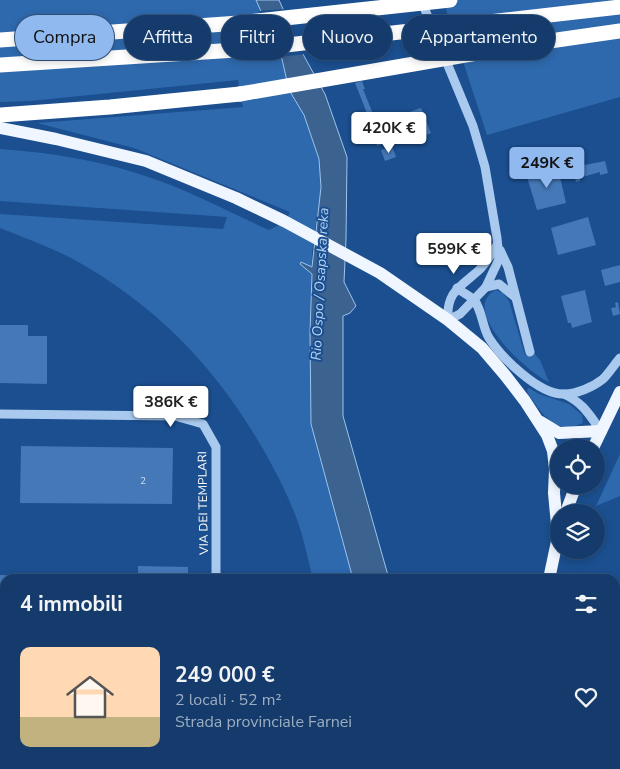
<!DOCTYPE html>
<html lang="it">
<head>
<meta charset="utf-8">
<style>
  body { margin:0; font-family:"Nunito Sans",sans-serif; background:#214673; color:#f1f3f6; height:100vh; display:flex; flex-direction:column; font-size:19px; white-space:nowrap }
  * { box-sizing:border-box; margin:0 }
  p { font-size:16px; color:#9dadc1 }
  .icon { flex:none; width:28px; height:28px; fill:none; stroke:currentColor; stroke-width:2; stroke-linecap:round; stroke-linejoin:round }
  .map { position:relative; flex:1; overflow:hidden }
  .panel { position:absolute; left:0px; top:574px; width:620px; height:196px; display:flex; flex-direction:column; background:#143b6b; border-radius:15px 15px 0 0; box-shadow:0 2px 8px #0003,0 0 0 1px #33557e }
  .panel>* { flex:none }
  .guide { position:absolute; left:15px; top:15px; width:590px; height:45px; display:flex; gap:10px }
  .tools { position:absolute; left:550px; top:439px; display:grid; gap:10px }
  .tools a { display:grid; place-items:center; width:55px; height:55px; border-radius:50%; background:#143b6b; box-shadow:0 2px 8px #0003,0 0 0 1px #33557e; font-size:25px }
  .price { position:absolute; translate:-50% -42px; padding:0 11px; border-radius:5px; background:#fff; color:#222; font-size:16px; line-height:32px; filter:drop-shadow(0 1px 2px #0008) }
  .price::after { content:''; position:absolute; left:50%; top:30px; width:15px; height:11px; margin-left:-8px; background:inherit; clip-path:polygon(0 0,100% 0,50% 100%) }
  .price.selected { background:#90b9f0; color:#111 }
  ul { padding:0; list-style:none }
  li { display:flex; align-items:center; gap:15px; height:125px; padding:0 20px }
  li span { display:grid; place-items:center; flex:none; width:140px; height:100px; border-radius:10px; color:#555 }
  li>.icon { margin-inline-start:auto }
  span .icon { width:60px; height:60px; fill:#fffc; stroke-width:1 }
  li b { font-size:21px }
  h2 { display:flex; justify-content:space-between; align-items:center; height:60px; padding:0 20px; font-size:21px }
  .pill { padding:0 18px; border-radius:22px; background:#143b6b; box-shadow:0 2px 8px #0003,0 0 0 1px #33557e; font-size:18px; line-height:45px }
  .pill.selected { background:#90b9f0; color:#111 }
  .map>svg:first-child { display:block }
</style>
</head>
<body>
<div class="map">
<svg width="620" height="769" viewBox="0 0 620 769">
  <rect width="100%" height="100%" fill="#1b4f8f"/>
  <g fill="#2e69ad">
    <path d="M0,0H256L282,59L289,90L304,115L319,159L321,187L312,253L310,332L311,424L353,579H313C309,564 306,549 302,535C293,504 278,476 263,449C215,366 157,306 73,259C50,247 25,238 0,228V214L223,229L227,217L0,201V149C54,153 106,161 157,180C194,193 233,214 269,230L285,222L290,212L134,148L37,123L243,107L238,80L30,101L0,102Z"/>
    <path d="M443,0H620V97L487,135Z"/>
    <path d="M496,290L503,293L509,301L525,355L534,353L540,360L549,382C529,374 457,309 496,290Z"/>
    <path d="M529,388L539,394L569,404L582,415L583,423C556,437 541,412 528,394L527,390Z"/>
    <path d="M620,454V496L596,506Z"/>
    <path d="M337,765H405L406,769H337Z"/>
  </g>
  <path fill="#3c6290" stroke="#9cc4f0" d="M256,0H279L304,56L325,94L347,157L346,239L344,282L356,306L350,313L343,316V416L389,579H353L311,424L310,332L312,274L300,264L301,262L312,267L321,187L319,159L304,115L289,90L282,59Z"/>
  <path fill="#1b4f8f" d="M286,9L306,54L278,57L259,11Z"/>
  <g fill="#4478b7">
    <path d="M362,81L365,89H363L377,124L372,126L355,83Z"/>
    <path d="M421,108L431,133L408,142L398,116Z"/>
    <path d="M383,127L388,142L377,146L374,131Z"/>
    <path d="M392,146L396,157L385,161L381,150Z"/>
    <path d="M605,161L608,173L600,175V172L579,178L580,181L576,182L575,178L570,179L569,175H566L565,169Z"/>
    <path d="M558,168L566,203L537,210L527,177Z"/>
    <path d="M588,217L596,245L558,255L551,228Z"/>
    <path d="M620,265V282L605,286L601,270Z"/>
    <path d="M585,290L592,322L572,328L571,323H568L561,296Z"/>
    <path d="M618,302L620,314L613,316L611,308L616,307L615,303Z"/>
    <path d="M0,325H28V336H47V384L0,383Z"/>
    <path d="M21,446L173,448L172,504L20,503Z"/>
    <path d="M138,566L188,567V579H138Z"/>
    <path d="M0,575L45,576V579H5V659H0Z"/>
  </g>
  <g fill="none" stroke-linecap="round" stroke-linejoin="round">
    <g stroke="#a9c9ee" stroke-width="9">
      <path d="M421,0L473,126L485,167L497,238L499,259L486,287L460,314L448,320C446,292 460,287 478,271C486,264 491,254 497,245"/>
      <path d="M500,250L508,267L530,352"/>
      <path d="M486,287L499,284L515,297"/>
      <path d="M457,288C462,292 468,295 473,299C482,308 482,327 489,338C501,357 539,395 564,394C577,394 593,387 603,379C609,373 614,365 620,358"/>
      <path d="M564,394C583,403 589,414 601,431"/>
      <path d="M0,414L175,416L203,424L216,447V579"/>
      <path d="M0,691H5"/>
      <path d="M216,765L217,769"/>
    </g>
    <g stroke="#f0f6ff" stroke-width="12">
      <path d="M0,128L56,139L146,161L236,198L284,221L380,273L448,320L482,348L505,375L525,401L547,435L553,451L555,469L554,493L558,536"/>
      <path d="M541,422L559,433L601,431"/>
      <path d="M593,448L620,392"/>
      <path d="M566,512L576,485"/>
      <path d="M549,579L559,532"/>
      <path d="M541,765L542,769"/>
    </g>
    <path stroke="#fff" stroke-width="15" d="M0,115L110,107L240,94"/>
    <g stroke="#fff" stroke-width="15">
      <path d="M0,40L239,23L450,0"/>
      <path d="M0,65L252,49L620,7"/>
      <path d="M240,94L536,43L620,31"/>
    </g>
  </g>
  <g text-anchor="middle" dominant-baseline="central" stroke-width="4" stroke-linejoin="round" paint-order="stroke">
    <g font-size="10" fill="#d0dded">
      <text x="143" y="481">2</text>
    </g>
    <g font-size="12" fill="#fff" stroke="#1b4f8f">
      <text transform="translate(203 503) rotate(-91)">VIA DEI TEMPLARI</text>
    </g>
    <g font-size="14" font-style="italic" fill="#b5d3f5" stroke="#1b4f8f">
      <text transform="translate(320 284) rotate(-87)">Rio Ospo / Osapska reka</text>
    </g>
  </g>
</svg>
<div class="tools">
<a><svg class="icon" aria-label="locate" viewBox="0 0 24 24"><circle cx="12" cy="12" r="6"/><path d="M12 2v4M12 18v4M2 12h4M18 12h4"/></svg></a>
<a><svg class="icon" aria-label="layers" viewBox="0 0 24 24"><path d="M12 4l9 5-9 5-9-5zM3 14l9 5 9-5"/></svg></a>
</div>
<b class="price" style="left:389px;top:154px">420K €</b>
<b class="price selected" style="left:547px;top:189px">249K €</b>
<b class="price" style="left:454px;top:275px">599K €</b>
<b class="price" style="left:171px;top:428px">386K €</b>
<div class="guide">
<a class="pill selected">Compra</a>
<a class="pill">Affitta</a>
<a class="pill">Filtri</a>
<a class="pill">Nuovo</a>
<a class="pill">Appartamento</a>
</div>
<section class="panel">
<h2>4 immobili<svg class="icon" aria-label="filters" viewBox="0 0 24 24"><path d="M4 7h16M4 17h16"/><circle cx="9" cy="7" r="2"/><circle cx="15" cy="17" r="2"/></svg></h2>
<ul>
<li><span style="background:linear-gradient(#ffd9b3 70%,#c2b280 0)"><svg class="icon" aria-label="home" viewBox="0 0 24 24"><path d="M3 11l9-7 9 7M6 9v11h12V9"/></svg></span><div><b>249 000 €</b><p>2 locali · 52 m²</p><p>Strada provinciale Farnei</p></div><svg class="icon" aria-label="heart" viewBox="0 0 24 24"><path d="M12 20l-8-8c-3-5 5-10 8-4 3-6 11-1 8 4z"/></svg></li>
</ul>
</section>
</div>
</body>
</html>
